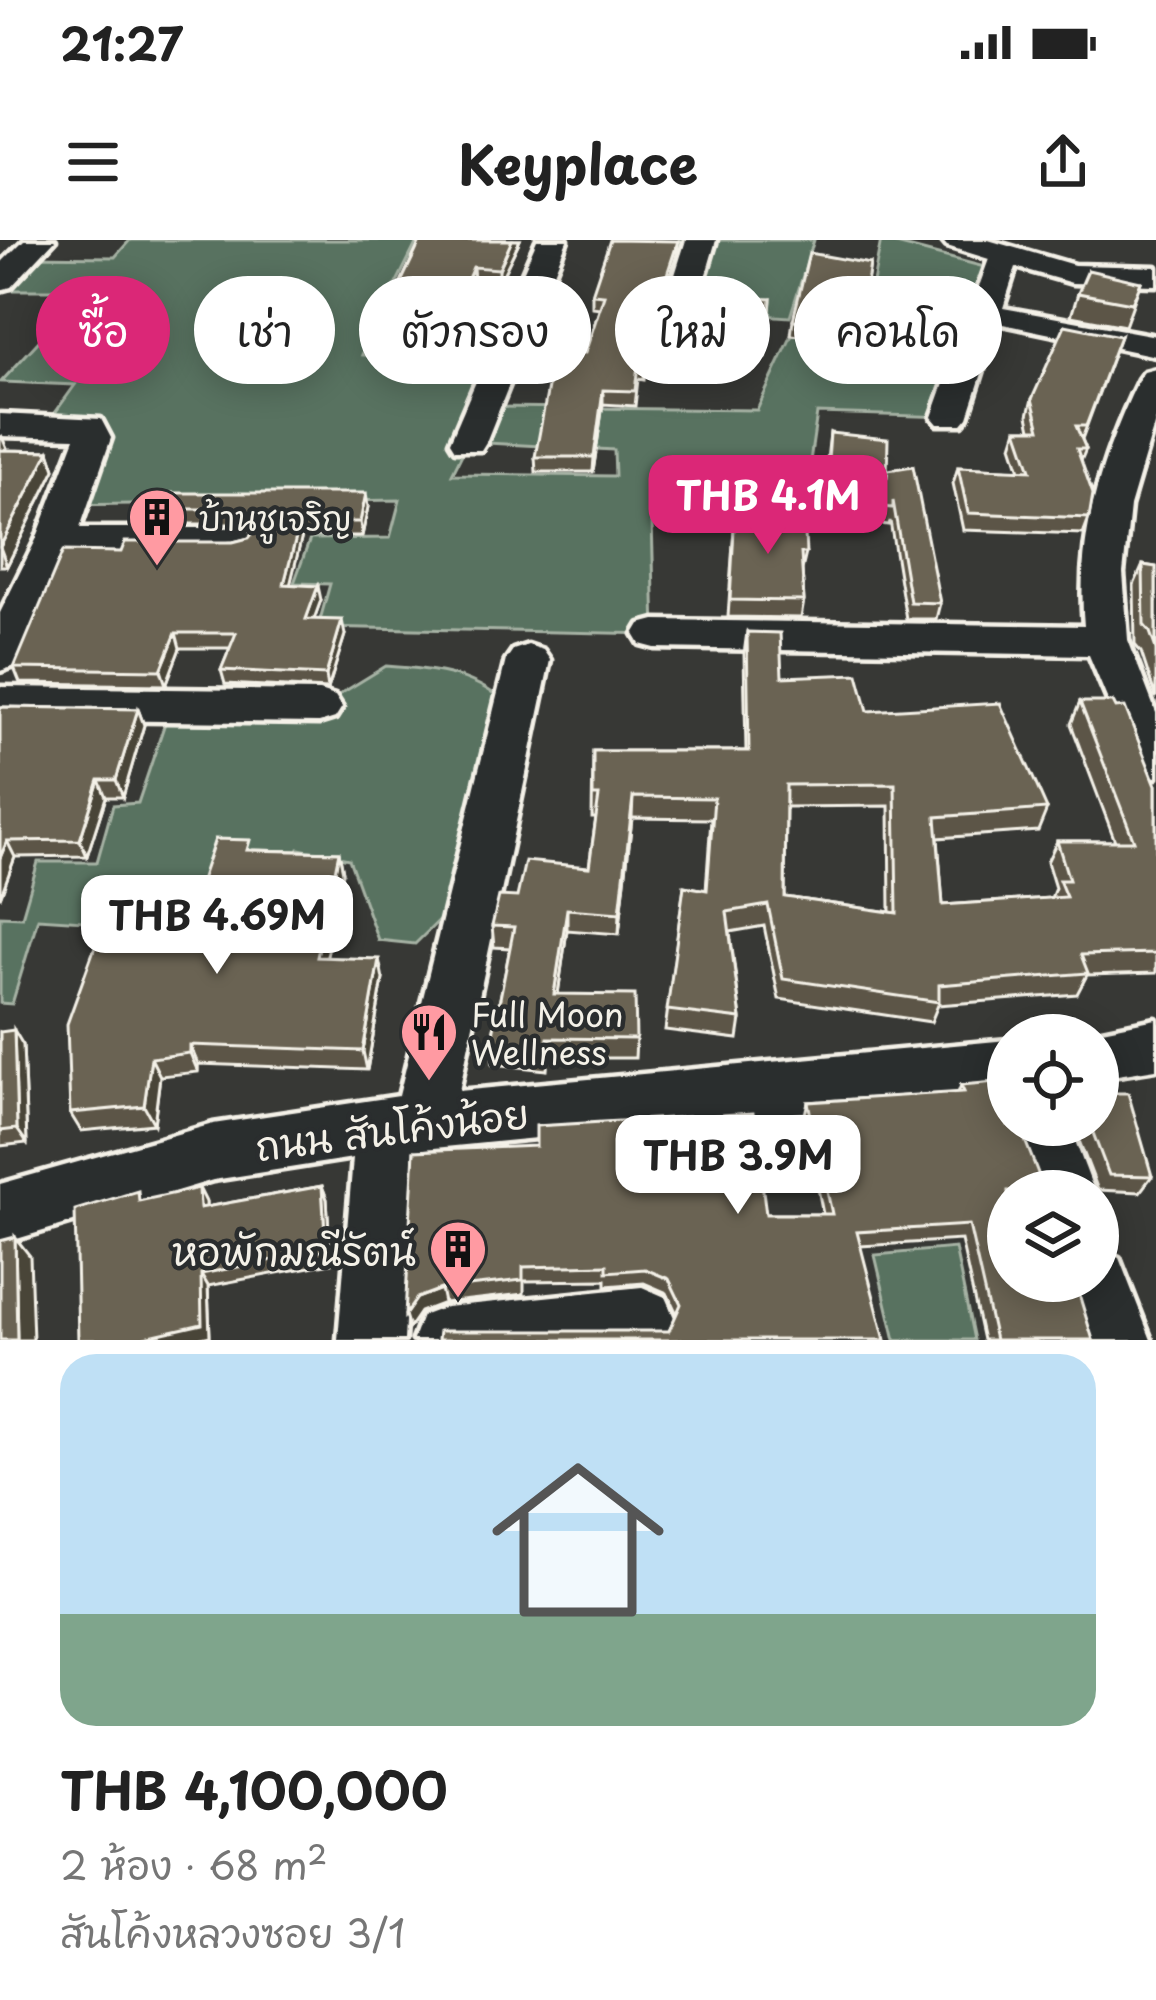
<!DOCTYPE html>
<html lang="th">
<head>
<meta charset="utf-8">
<style>
  body { margin:0; font-family:"Playpen Sans","Playpen Sans Thai",sans-serif; background:#f2f2f2; color:#222; height:100vh; display:flex; flex-direction:column; font-size:45px; white-space:nowrap }
  * { box-sizing:border-box; margin:0 }
  p { font-size:39px; color:#767676 }
  .icon { flex:none; width:66px; height:66px; fill:none; stroke:currentColor; stroke-width:2; stroke-linecap:round; stroke-linejoin:round }
  .map { position:relative; height:1100px; overflow:hidden }
  .side { display:flex; flex-direction:column; background:#fff; flex:1 }
  .side>* { flex:none }
  .banner { position:absolute; left:36px; top:36px; width:1086px; height:108px; display:flex; gap:24px }
  .fabs { position:absolute; left:987px; top:774px; display:grid; gap:24px }
  .fabs a { display:grid; place-items:center; width:132px; height:132px; border-radius:50%; background:#fff; box-shadow:0 6px 30px #0003; font-size:60px }
  .price { position:absolute; translate:-50% -102px; padding:0 27px; border-radius:24px; background:#fff; color:#222; font-size:39px; line-height:78px; filter:drop-shadow(0 3px 6px #0008) }
  .price::after { content:''; position:absolute; left:50%; top:72px; width:36px; height:27px; margin-left:-18px; background:inherit; clip-path:polygon(0 0,100% 0,50% 100%) }
  .price.current { background:#db2777; color:#fff }
  ul { padding:0; list-style:none }
  li { display:grid; align-content:center; gap:24px; height:636px; padding:0 60px }
  li+li { border-top:3px solid #e0e0e0 }
  li span { display:grid; place-items:center; height:372px; border-radius:36px; color:#555 }
  li>.icon { margin-inline-start:auto }
  span .icon { width:216px; height:216px; fill:#fffc; stroke-width:1 }
  li b { font-size:51px }
  .tag { padding:0 42px; border-radius:54px; background:#fff; box-shadow:0 6px 30px #0003; font-size:42px; line-height:108px }
  .tag.current { background:#db2777; color:#fff }
  .status { display:flex; justify-content:space-between; align-items:center; height:84px; padding:0 60px; background:#fff; direction:ltr }
  .status svg { height:33px; fill:currentColor }
  header { display:flex; justify-content:space-between; align-items:center; height:156px; padding:0 60px; background:#fff; font-size:54px; font-weight:700 }
  .map>svg:first-child { display:block }
</style>
</head>
<body>
<div class="status"><b>21:27</b><svg viewBox="0 0 49 12"><path d="M0 12V9h3v3zM5 12V6h3v6zM10 12V3h3v9zM15 12V0h3v12zM26 1h20v11H26zM47 4h2v5h-2z"/></svg></div>
<header><svg class="icon" aria-label="menu" viewBox="0 0 24 24"><path d="M4 6h16M4 12h16M4 18h16"/></svg>Keyplace<svg class="icon" aria-label="share" viewBox="0 0 24 24"><path d="M12 15V3M7 8l5-5 5 5M5 13v7h14v-7"/></svg></header>
<div class="map">
<svg width="1156" height="1100" viewBox="0 0 1156 1100">
  <rect width="100%" height="100%" fill="#373835"/>
  <filter id="ink" filterUnits="userSpaceOnUse"><feTurbulence type="fractalNoise" baseFrequency=".00833" numOctaves="2"/><feDisplacementMap in="SourceGraphic" scale="24" xChannelSelector="R" yChannelSelector="G"/><feConvolveMatrix kernelMatrix="1 2 1 2 8 2 1 2 1" color-interpolation-filters="sRGB"/></filter>
  <g filter="url(#ink)">
    <g fill="#587260" stroke="#a6b2a4" stroke-width="3" fill-rule="evenodd">
      <path d="M130,0H418L385,66L522,76L511,102L372,92L362,115L501,127L487,167L757,170L792,95L862,102L881,0L1000,31L950,177L817,173L801,283L652,279L655,394L318,387L330,344L294,343L310,299L390,298L400,260L66,265L92,202L50,180L75,145L1,142L86,50H0V41L25,16L115,17ZM468,202L614,210L615,236L452,234Z"/>
      <path d="M681,0H814L790,77L660,68Z"/>
      <path d="M386,426C441,430 475,433 517,472L478,642L415,704L378,700L349,619L299,609L273,693L38,678L12,764L0,763V676L22,677L38,622H97L113,565L138,563L171,465L319,467Z"/>
      <path d="M955,1008L974,1100H895L875,1015Z"/>
    </g>
    <g fill="none" stroke-linecap="round" stroke-linejoin="round">
      <defs>
        <g id="minor">
          <path d="M24,0H55L11,47L0,50V24Z"/>
          <path d="M537,0H567L486,202L481,210H455L450,202Z"/>
          <path d="M686,0H716L690,89L674,99L658,89Z"/>
          <path d="M942,0H988L1074,25L1156,27V45L1072,43L1016,27L1003,68L1156,96V116L998,83L968,177L962,184H938L932,177L989,19L947,6Z"/>
          <path d="M1156,129V178L1130,266L1123,333L1128,400L1156,473V537L1139,532L1133,520L1089,415L655,408L640,404L634,394L640,384L655,380L1084,386C1076,299 1101,217 1139,139L1144,132Z"/>
          <path d="M0,174L101,179L111,198L80,288H237L251,292L257,300L251,308L237,312H70L22,416L15,426L0,431V373L36,300L75,198L0,196Z"/>
          <path d="M528,405L543,410L550,420L459,851L1008,800V852L414,910L404,1100H338L353,918L213,940L0,1004V944L213,884L399,856L506,420L513,410Z"/>
          <path d="M0,447L319,451L335,456L342,467L335,478L319,483L0,479Z"/>
          <path d="M1156,779V829L1098,838V795H1078Z"/>
          <path d="M1009,885H1069L1094,951H1032Z"/>
          <path d="M1098,1009L1119,1018L1151,1100H1085L1064,1041H1098Z"/>
          <path d="M642,1047L665,1057L675,1080L667,1100H413L422,1076L446,1067Z"/>
        </g>
      </defs>
      <use href="#minor" stroke="#f4f1e8" stroke-width="9"/>
      <use href="#minor" fill="#2a2d2e" fill-rule="evenodd"/>
    </g>
    <g fill="#5b5547" stroke="#f4f1e8" stroke-width="3" fill-rule="evenodd">
      <path d="M421,0H520L499,43L474,41L442,117H375L373,102Z"/>
      <path d="M678,1L677,14L657,76L672,89L771,59L766,118L731,116L724,119L723,126L707,125L657,106L653,125L645,124L644,140L638,139L635,166L603,164L593,232H536L535,217L566,127L585,113L600,68L592,67V54Z"/>
      <path d="M870,24L857,102L791,95L793,80Z"/>
      <path d="M1141,42L1125,86L1071,76L1078,53Z"/>
      <path d="M1120,96L1082,199L1086,209L1081,221L1089,278L1083,294L963,290L953,243L958,227L1020,230L1012,205L1017,189H1031L1028,175L1032,159Z"/>
      <path d="M830,193L887,238L940,363L936,379H906L890,281L889,285L828,278L832,238L825,237Z"/>
      <path d="M0,197H2L7,210L49,211L55,229L7,326H0Z"/>
      <path d="M368,267L362,296H302L290,344L321,360L314,379L345,395L328,449L225,444L221,430L230,408H180L166,445L20,443L14,428L121,312L233,302L249,298L255,291L238,284H145L141,269Z"/>
      <path d="M734,288L806,313L802,330L804,361L801,378L728,377Z"/>
      <path d="M1143,325L1156,327V458L1141,412L1135,405L1134,345Z"/>
      <path d="M747,392L782,437L868,471L1047,569L1038,591L938,598L943,665L1051,658L1055,648L1047,622L1057,601H1115L1071,484L1080,462L1156,545V733L1087,735L1077,754L938,765L931,782L779,759L764,686L730,692L741,779L738,799L665,790L684,646L706,650L711,579L632,578L619,694L567,690L558,754L636,799L635,818H548L547,830L493,824L491,804L510,708L494,707L492,686L517,657L589,627L596,578H592L593,511H746L744,414ZM889,566L890,672L785,657L786,567Z"/>
      <path d="M0,467L138,469L144,485L123,557H106L87,616L15,617L0,658Z"/>
      <path d="M253,610L339,612L343,632L326,718L383,739L367,830L198,824V832L160,836L154,884L81,891L70,873L188,679Z"/>
      <path d="M0,792L23,805L27,903L0,906Z"/>
      <path d="M961,845L1008,885L1093,1100H983L961,1000L860,1006L669,1091L677,1074L667,1053L644,1043L606,1046V1040L524,1041V1054L444,1063L420,1072L409,1088L414,911L766,974H823L804,878L808,862L958,853Z"/>
      <path d="M1073,885H1098L1152,936L1140,952L1098,950Z"/>
      <path d="M322,946L327,959L331,1023L208,1046L210,1096L193,1100H78L143,960L206,962V967Z"/>
    </g>
    <g fill="#4a4539" stroke="#f4f1e8" stroke-width="3">
      <path d="M512,0H520L499,43V29Z"/>
      <path d="M678,1L677,14L654,88V74Z"/>
      <path d="M473,27L474,41L442,117L440,102Z"/>
      <path d="M733,101L731,116L724,119L725,104Z"/>
      <path d="M603,150V164L593,232L594,217Z"/>
      <path d="M2,197L9,214L0,225V200Z"/>
      <path d="M49,211L55,229L7,326L0,307Z"/>
      <path d="M366,253L368,267L362,296L360,282Z"/>
      <path d="M300,282L302,296L287,358L284,344Z"/>
      <path d="M318,346L321,360L309,393L306,379Z"/>
      <path d="M342,380L345,395L328,449L326,435Z"/>
      <path d="M176,393L180,408L166,445L161,430Z"/>
      <path d="M138,469L144,485L123,557L116,540Z"/>
      <path d="M99,540L106,557L87,616L80,600Z"/>
      <path d="M633,557L632,578L619,694L620,673Z"/>
      <path d="M7,601L15,617L0,658V618Z"/>
      <path d="M339,612L343,632L323,737L317,717Z"/>
      <path d="M567,669V690L555,775L554,754Z"/>
      <path d="M379,719L383,739L367,830L363,811Z"/>
      <path d="M14,790L23,805L27,903L17,889Z"/>
      <path d="M190,805L198,824V832L190,813Z"/>
      <path d="M151,818L160,836L154,884L144,866Z"/>
      <path d="M322,946L327,959L331,1023L326,1010Z"/>
      <path d="M199,948L206,962L207,982L200,968Z"/>
      <path d="M15,997L30,1016L33,1100H17Z"/>
      <path d="M201,1034L208,1046L210,1096L193,1100H141Z"/>
      <path d="M441,1049L444,1063L420,1072L409,1088L405,1075L417,1058Z"/>
    </g>
    <g fill="#6a6352" stroke="#f4f1e8" stroke-width="3" fill-rule="evenodd">
      <path d="M421,0H512L499,29L473,27L440,102H373Z"/>
      <path d="M610,0L678,1L654,74L672,89L693,79L702,55L771,59L768,104L733,101L725,104V112L708,111L658,92L654,110H646L645,125H638L635,151L603,150L594,217H535L552,126L566,127L569,112L585,113L604,55L592,54Z"/>
      <path d="M809,13L870,24L860,87L793,80Z"/>
      <path d="M1088,30L1141,42L1132,63L1078,53Z"/>
      <path d="M1065,85L1120,96L1086,186H1076L1086,209H1077L1093,254L1089,278L968,273L958,227L1031,230L1017,189H1040L1032,159Z"/>
      <path d="M830,193L888,199L887,238L888,230L913,226L940,363L910,362L893,261V268L831,262L835,221H828Z"/>
      <path d="M0,210L49,211L0,307Z"/>
      <path d="M171,253H366L360,282H300L284,344L318,346L306,379L342,380L326,435L221,430L236,393H176L161,430L14,428L63,311L121,312L125,302H233L249,298L257,288L251,275L235,269H141L166,267Z"/>
      <path d="M735,272L804,275L806,313H801L804,361L730,360Z"/>
      <path d="M1143,325L1156,327V409L1150,392L1144,385Z"/>
      <path d="M747,392L780,393L782,437L858,434L868,471L1000,463L1047,569L936,577L943,665L1066,657L1059,640H1069L1057,601H1134L1080,462H1113L1116,468L1125,467L1156,545V713L1081,715L1088,733L939,745V762L783,739L768,665L727,672L741,779L667,770L684,646L707,650L714,558L633,557L620,673L567,669L554,754L635,755L636,799L548,798L546,810L491,804L514,687L492,686L499,656L517,657L525,621L589,627L599,556H593V511H749ZM895,544L897,673L785,657L786,545Z"/>
      <path d="M0,467L138,469L116,540H99L80,600L7,601L0,618Z"/>
      <path d="M215,599L250,600L247,610L339,612L317,717L379,719L363,811L190,805V813L151,818L144,866L70,873L67,784L106,676L188,679Z"/>
      <path d="M14,790L17,889L0,891V792Z"/>
      <path d="M1008,841V885H1019L1045,951H1008V1041H1075L1093,1100H995L969,985L857,992L885,1100H438L439,1091H669L681,1064L669,1039L645,1029L607,1032V1025L523,1027V1040L441,1049L417,1058L405,1075L414,911L536,906V886L753,873L766,974H832L808,862L964,852L961,845Z"/>
      <path d="M1098,853H1128L1152,936L1109,935L1090,885H1098Z"/>
      <path d="M322,946L326,1010L201,1034L202,1084L141,1098V1100H78L75,970L138,951L139,961L199,948L200,968Z"/>
      <path d="M15,997L17,1100H0V1001Z"/>
    </g>
  </g>
  <defs>
    <symbol id="building-pin" viewBox="-11 -11 22 30"><path d="M0 17L-7.5 6A9.5 9.5 0 1 1 7.5 6Z" fill="#ff9aa2" stroke="#2a2d2e"/><path d="M-4-6H4V6H1V3H-1V6H-4ZM-2.5-4.3h1.7v1.8h-1.7ZM.8-4.3h1.7v1.8H.8ZM-2.5-1h1.7V.8h-1.7ZM.8-1h1.7V.8H.8Z" fill="#111"/></symbol>
    <symbol id="restaurant-pin" viewBox="-11 -11 22 30"><path d="M0 17L-7.5 6A9.5 9.5 0 1 1 7.5 6Z" fill="#ff9aa2" stroke="#2a2d2e"/><path d="M-5-6h1v4h1v-4h1v4h1v-4h1v5L-1.5 .5V6h-2V.5L-5-1ZM5-6V6H3V1.5H1.5Q1.5-4 5-6Z" fill="#111"/></symbol>
  </defs>
  <g fill-rule="evenodd">
    <use href="#building-pin" x="124" y="244" width="66" height="90"/>
    <use href="#restaurant-pin" x="396" y="759" width="66" height="90"/>
    <use href="#building-pin" x="425" y="976" width="66" height="90"/>
  </g>
  <g text-anchor="middle" dominant-baseline="central" stroke-width="9" stroke-linejoin="round" paint-order="stroke">
    <g font-size="33" fill="#f4f1e8" stroke="#2a2d2e" text-anchor="start">
      <text x="199" y="277">บ้านชูเจริญ</text>
      <text x="471" y="773">Full Moon<tspan x="471" dy="38">Wellness</tspan></text>
    </g>
    <g font-size="39" fill="#f4f1e8" stroke="#2a2d2e">
      <text transform="translate(392 888) rotate(-7)">ถนน สันโค้งน้อย</text>
    </g>
    <g font-size="39" fill="#f4f1e8" stroke="#2a2d2e" text-anchor="end">
      <text x="416" y="1009">หอพักมณีรัตน์</text>
    </g>
  </g>
</svg>
<div class="fabs">
<a><svg class="icon" aria-label="locate" viewBox="0 0 24 24"><circle cx="12" cy="12" r="6"/><path d="M12 2v4M12 18v4M2 12h4M18 12h4"/></svg></a>
<a><svg class="icon" aria-label="layers" viewBox="0 0 24 24"><path d="M12 4l9 5-9 5-9-5zM3 14l9 5 9-5"/></svg></a>
</div>
<b class="price current" style="left:768px;top:317px">THB 4.1M</b>
<b class="price" style="left:217px;top:737px">THB 4.69M</b>
<b class="price" style="left:738px;top:977px">THB 3.9M</b>
<div class="banner">
<a class="tag current">ซื้อ</a>
<a class="tag">เช่า</a>
<a class="tag">ตัวกรอง</a>
<a class="tag">ใหม่</a>
<a class="tag">คอนโด</a>
</div>
</div>
<section class="side">
<ul>
<li><span style="background:linear-gradient(#bfe0f5 70%,#7fa58c 0)"><svg class="icon" aria-label="home" viewBox="0 0 24 24"><path d="M3 11l9-7 9 7M6 9v11h12V9"/></svg></span><div><b>THB 4,100,000</b><p>2 ห้อง · 68 m²</p><p>สันโค้งหลวงซอย 3/1</p></div></li>
</ul>
</section>
</body>
</html>
